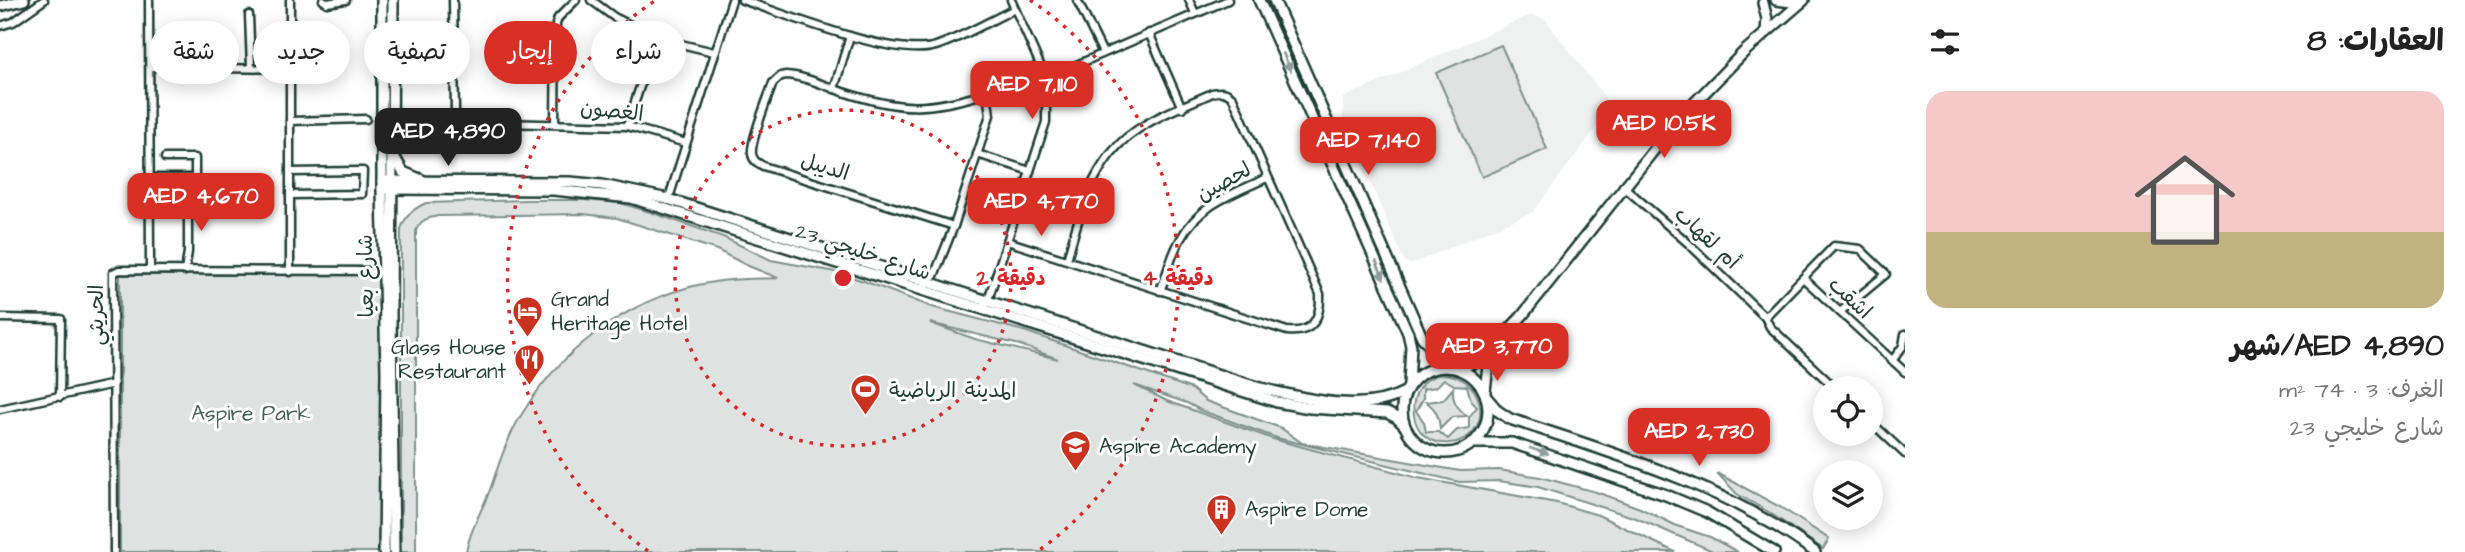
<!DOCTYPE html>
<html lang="ar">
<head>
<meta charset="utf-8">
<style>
  body { margin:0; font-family:"Architects Daughter","Playpen Sans Arabic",sans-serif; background:#f6f6f6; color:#222; direction:rtl; height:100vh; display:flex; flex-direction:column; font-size:26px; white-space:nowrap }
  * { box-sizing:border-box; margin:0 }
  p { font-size:23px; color:#767676 }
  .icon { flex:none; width:38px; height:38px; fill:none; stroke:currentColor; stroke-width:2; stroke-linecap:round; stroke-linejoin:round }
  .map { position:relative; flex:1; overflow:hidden; direction:ltr }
  .details { display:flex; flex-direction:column; background:#fff; width:560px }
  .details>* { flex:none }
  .top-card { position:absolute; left:21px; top:21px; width:665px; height:63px; direction:rtl; display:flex; gap:14px }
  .fabs { position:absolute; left:1813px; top:376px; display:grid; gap:14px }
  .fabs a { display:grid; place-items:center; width:70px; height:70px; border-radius:50%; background:#fff; box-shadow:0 4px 18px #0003; font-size:35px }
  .price { position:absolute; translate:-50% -60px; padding:0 16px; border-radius:14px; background:#d93025; color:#fff; font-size:23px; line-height:46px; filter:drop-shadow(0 2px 4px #0008) }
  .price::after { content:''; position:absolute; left:50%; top:42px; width:21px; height:16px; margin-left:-10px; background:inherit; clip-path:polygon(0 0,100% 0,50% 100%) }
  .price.selected { background:#222; color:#fff }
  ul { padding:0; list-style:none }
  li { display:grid; align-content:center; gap:14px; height:371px; padding:0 21px }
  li+li { border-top:2px solid #e0e0e0 }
  li span { display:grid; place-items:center; height:217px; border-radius:21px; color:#555 }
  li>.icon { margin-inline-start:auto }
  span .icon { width:126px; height:126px; fill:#fffc; stroke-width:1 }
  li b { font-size:30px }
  h2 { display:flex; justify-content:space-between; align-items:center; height:84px; padding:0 21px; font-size:30px }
  .chip { padding:0 24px; border-radius:32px; background:#fff; box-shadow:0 4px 18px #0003; font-size:24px; line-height:63px }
  .chip.selected { background:#d93025; color:#fff }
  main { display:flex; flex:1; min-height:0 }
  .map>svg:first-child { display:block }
</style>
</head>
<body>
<main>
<section class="details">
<h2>العقارات: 8<svg class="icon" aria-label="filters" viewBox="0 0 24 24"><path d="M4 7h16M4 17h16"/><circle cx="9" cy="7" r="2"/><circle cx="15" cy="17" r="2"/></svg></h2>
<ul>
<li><span style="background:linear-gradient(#f6c9c9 65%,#c2b280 0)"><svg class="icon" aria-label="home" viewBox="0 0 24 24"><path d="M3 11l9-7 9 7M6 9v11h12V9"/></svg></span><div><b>AED 4,890/شهر</b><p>الغرف: 3 · 74 m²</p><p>شارع خليجي 23</p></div></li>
</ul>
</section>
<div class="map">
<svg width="1905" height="552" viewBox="0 0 1905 552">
  <rect width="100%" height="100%" fill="#fff"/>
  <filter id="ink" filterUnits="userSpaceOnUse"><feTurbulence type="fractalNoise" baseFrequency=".0143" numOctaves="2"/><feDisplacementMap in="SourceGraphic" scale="14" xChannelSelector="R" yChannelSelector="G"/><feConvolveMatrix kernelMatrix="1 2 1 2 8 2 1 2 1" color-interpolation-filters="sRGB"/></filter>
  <g filter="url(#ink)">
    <path fill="#eef1f0" d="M1530,15L1545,19L1606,99V115L1533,212L1411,264L1405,262L1343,121V98Z"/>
    <g fill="#dee3e2" stroke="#7e908b" stroke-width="2" fill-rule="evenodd">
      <path d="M1501,45L1547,149L1482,177L1436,73Z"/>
      <path d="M528,200H584L620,203L650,212L723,237L771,260L831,271L864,281L932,307L1024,331L1192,389L1206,401L1281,428L1302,443L1460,471L1499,470L1540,477L1596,492L1640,508L1677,526L1710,537L1738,552H1715L1636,518L1538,487L1499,481L1459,482L1277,438L1200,410L1187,403L1134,385L1167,401L1273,439L1418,478L1557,503L1598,515L1675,552H466C470,529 483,509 491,487C500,460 509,433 525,409C567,343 637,294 714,282C736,278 757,279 778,278L746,265L717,250L617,218L583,214L438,216C427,218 420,220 416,231V552H401V229C406,215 413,209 426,203ZM930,323L1020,345L1058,359L975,339Z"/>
      <path d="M382,274V552H120V275Z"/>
      <path d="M1443,374C1489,377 1494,438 1450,443C1405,448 1400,379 1443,374ZM1444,379L1454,385L1467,386L1471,401L1477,407L1469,417V428L1457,430L1448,439L1438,432H1426L1424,422L1416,411L1423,399V389L1436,387Z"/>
      <path d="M1453,388C1452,401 1457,408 1467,416L1452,417L1440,429C1439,418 1437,409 1426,402L1443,400Z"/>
      <path d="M1717,473L1782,508L1829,539L1823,549L1767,511L1737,494Z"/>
    </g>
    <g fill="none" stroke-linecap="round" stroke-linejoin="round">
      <defs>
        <g id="street">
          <path d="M149,0L150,270"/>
          <path d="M290,0V272"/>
          <path d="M323,0L327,3L346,0"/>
          <path d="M453,0L455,111L457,117L463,122L627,126L686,143"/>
          <path d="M591,0L614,17L656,38L714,52"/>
          <path d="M742,0C785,14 895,59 936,46C963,37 989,21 1015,9"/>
          <path d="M1077,0L1103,53"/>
          <path d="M1189,0L1195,13"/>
          <path d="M249,15L251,68"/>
          <path d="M0,26L13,22L44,0"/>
          <path d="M1149,33L1182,108"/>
          <path d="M150,67L290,69"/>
          <path d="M786,75C805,76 825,86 843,92C901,111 928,111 987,93L990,115L954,226L763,166C758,163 753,161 752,154C750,141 768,98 773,83L781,76Z"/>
          <path d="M1046,78L1228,0"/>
          <path d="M834,89L850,36"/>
          <path d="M987,93L1004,82L1040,65"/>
          <path d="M290,121L366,119"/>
          <path d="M555,124L556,24L558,18L576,0"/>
          <path d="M627,126L656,38"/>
          <path d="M977,154L1030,171"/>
          <path d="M290,172L359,171H363L362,194L290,195"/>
          <path d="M150,178H195V158H165"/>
          <path d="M1623,186L1688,243L1765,317L1770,327L1835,388"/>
          <path d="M668,201L732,0"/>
          <path d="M1007,241C1101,272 1194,302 1287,331C1313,334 1321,318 1320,294L1233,98C1226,91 1221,91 1212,93C1187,105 1157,115 1134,132C1093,160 1079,215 1067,260"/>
          <path d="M185,271L188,252V214"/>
          <path d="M934,276L954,226"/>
          <path d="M1803,278L1905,372"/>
          <path d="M1160,291C1167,275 1171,255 1180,240C1198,205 1234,193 1267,178"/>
          <path d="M987,303L1046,122V78L1011,0"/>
          <path d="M1765,317L1834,246L1860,249L1886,274L1840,312"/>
          <path d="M0,318L61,319L60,397"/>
          <path d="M1892,361L1903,346L1905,334"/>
          <path d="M0,409L114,384"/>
          <path d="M1871,422L1905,454"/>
          <path d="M114,552L113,273L119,270L388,271"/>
        </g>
        <g id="secondary">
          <path d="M382,0V189L386,372L384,552"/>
          <path d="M393,0L391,314L394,552"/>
          <path d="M1259,0L1408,333L1411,346L1409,384"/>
          <path d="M1274,0L1422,337L1447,366"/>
          <path d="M1776,0L1800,3"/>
          <path d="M1763,3L1767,19L1766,32"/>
          <path d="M0,6L24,0"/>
          <path d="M394,156L403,172L422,180"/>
          <path d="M382,181L570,182L602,185L668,199L1260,388C1305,398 1362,415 1405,392"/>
          <path d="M382,189L553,190L631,198L1277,402L1310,408L1387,413L1397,418L1404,425"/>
          <circle cx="1445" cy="410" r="43"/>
          <path d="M1459,369L1477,361L1491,349L1522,316L1677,121L1745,51L1804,0"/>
          <path d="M1485,391L1488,366L1501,346"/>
          <path d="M1487,398L1498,411L1510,419C1616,454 1724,485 1815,552"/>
          <path d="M1472,443H1512L1666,495L1707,512L1774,552"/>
        </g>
      </defs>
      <use href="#street" stroke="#1f3d34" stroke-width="11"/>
      <use href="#secondary" stroke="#1f3d34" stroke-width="14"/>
      <use href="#street" stroke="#fff" stroke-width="6"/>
      <use href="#secondary" stroke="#fff" stroke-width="9"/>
    </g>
    <defs><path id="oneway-solid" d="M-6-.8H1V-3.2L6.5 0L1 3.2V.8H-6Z" transform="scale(1.75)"/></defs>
    <g fill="#8f9e9a">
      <use href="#oneway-solid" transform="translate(1287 62) rotate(66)"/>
      <use href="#oneway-solid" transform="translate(1380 270) rotate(66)"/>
      <use href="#oneway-solid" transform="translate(1539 451) rotate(18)"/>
    </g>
  </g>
  <g fill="none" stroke="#d62828" stroke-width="3.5" stroke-dasharray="3.5 7">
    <circle cx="843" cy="278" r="168"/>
    <path d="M648 551A335 335 0 0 1 656 0M1030 0A335 335 0 0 1 1038 551"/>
  </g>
  <defs>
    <symbol id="hotel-pin" viewBox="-11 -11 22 30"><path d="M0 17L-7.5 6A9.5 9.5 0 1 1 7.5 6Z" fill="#c8321e" stroke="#fff"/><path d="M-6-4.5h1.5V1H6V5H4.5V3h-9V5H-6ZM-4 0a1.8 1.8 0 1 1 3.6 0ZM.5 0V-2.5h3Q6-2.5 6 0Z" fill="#fff"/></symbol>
    <symbol id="restaurant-pin" viewBox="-11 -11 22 30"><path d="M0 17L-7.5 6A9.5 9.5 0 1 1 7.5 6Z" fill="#c8321e" stroke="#fff"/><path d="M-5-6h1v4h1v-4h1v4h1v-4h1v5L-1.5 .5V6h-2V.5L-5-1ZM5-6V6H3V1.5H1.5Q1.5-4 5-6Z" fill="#fff"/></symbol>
    <symbol id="stadium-pin" viewBox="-11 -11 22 30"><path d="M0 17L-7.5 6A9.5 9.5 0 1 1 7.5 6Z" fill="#c8321e" stroke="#fff"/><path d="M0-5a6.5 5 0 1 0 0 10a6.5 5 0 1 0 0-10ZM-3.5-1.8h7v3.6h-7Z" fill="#fff"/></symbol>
    <symbol id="school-pin" viewBox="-11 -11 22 30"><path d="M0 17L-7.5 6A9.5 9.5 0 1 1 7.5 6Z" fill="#c8321e" stroke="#fff"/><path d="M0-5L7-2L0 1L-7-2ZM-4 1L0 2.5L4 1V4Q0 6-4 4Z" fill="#fff"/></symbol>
    <symbol id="building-pin" viewBox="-11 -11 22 30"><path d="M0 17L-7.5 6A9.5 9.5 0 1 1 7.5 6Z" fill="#c8321e" stroke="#fff"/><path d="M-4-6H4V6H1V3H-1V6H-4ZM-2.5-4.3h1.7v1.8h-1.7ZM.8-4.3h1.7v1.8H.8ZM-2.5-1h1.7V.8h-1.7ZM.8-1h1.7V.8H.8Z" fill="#fff"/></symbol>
  </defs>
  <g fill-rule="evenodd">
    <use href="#hotel-pin" x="510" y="294" width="35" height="47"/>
    <use href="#restaurant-pin" x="512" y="342" width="35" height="47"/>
    <use href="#stadium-pin" x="848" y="372" width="35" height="47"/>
    <use href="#school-pin" x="1058" y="428" width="35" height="47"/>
    <use href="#building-pin" x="1204" y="492" width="35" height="47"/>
  </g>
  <g text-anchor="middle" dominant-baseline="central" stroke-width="6" stroke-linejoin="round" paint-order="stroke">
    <g font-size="21" fill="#1f3d34" stroke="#fff">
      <text transform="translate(612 111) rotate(6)">الغصون</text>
      <text transform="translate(825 167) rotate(17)">الديبل</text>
      <text transform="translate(1224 182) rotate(-29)">لحصين</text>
      <text transform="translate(1707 238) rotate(43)">أم لقهاب</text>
      <text transform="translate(863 252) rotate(18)">شارع خليجي 23</text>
      <text transform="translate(366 276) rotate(-91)">شارع بعيا</text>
      <text transform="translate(1850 298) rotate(43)">اشقب</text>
      <text transform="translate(96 315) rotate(-90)">الحريثي</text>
    </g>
    <g font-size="21" fill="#1f3d34" stroke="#fff" text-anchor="start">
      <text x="551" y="299">Grand<tspan x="551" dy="24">Heritage Hotel</tspan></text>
      <text x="506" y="347" text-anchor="end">Glass House<tspan x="506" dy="24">Restaurant</tspan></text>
      <text x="889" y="390">المدينة الرياضية</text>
      <text x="1099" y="446">Aspire Academy</text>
      <text x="1245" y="509">Aspire Dome</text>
    </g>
    <g font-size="21" fill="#455e57" stroke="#fff">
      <text x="251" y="413">Aspire Park</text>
    </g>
  </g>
  <circle cx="843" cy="278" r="10" fill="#d62828" stroke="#fff" stroke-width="3.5"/>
  <g font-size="21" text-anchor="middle" font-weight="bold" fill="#d62828" stroke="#fff" stroke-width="6" stroke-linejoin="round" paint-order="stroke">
    <text x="1011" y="285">2 دقيقة</text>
    <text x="1178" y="285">4 دقيقة</text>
  </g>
</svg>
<div class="fabs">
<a><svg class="icon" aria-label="locate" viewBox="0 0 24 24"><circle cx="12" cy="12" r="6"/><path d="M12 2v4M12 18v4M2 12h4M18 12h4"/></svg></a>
<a><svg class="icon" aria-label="layers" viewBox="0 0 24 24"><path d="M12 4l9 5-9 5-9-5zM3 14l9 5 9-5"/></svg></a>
</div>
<b class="price" style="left:1032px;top:121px">AED 7,110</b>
<b class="price" style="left:1664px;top:160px">AED 10.5K</b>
<b class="price selected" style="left:448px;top:168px">AED 4,890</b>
<b class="price" style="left:1368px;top:177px">AED 7,140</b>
<b class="price" style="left:201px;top:233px">AED 4,670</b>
<b class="price" style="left:1041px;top:238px">AED 4,770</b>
<b class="price" style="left:1497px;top:383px">AED 3,770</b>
<b class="price" style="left:1699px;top:468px">AED 2,730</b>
<div class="top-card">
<a class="chip">شراء</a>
<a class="chip selected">إيجار</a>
<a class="chip">تصفية</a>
<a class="chip">جديد</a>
<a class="chip">شقة</a>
</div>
</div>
</main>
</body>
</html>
